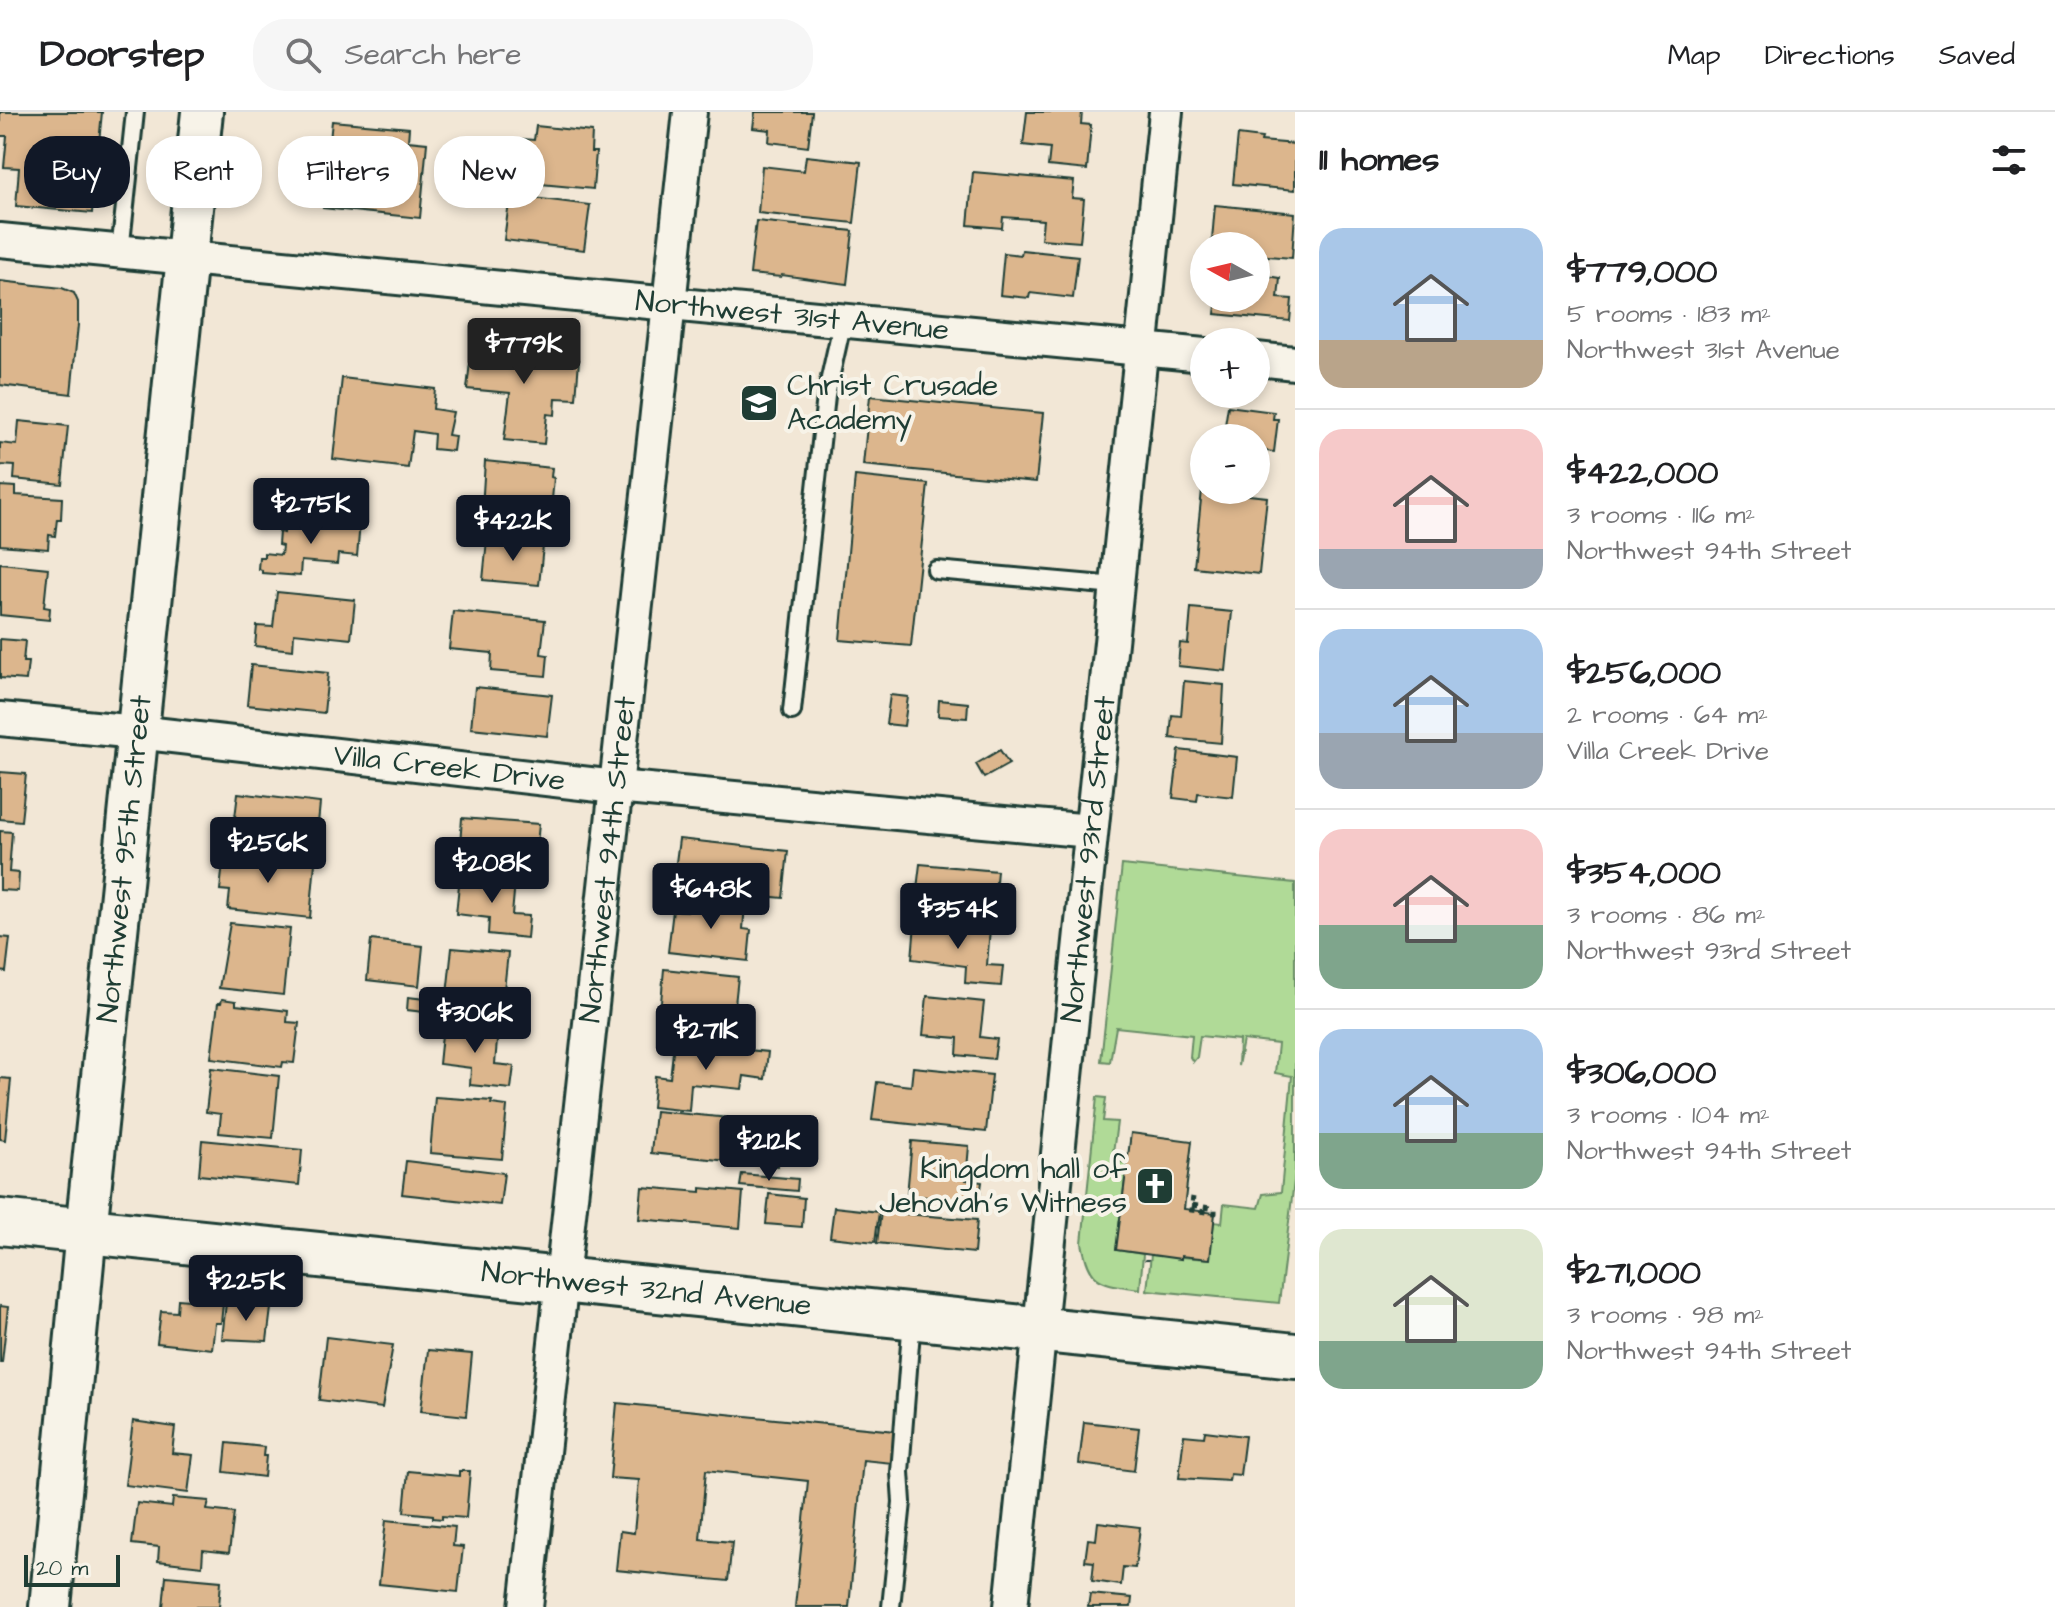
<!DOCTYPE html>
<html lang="en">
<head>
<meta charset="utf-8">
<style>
  body { margin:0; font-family:"Architects Daughter",sans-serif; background:#f6f6f6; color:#202124; height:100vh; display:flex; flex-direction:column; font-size:30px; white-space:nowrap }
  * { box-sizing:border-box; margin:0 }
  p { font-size:26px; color:#757577 }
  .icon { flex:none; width:44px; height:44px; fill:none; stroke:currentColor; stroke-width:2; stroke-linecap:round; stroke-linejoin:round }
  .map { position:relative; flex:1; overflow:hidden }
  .drawer { display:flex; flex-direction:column; background:#fff; width:760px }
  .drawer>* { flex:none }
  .top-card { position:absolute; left:24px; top:24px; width:760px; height:72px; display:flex; gap:16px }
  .needle { width:52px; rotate:278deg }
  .buttons { position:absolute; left:1190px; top:120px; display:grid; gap:16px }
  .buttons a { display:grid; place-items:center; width:80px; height:80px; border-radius:50%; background:#fff; box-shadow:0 4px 12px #0003; font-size:40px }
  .scale { position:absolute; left:24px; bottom:20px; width:96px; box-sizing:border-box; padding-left:8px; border:4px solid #1f3d34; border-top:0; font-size:22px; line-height:28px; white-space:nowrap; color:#1f3d34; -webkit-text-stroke:6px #f7f3e8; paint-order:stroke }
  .price { position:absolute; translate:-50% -68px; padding:0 18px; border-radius:8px; background:#111827; color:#fff; font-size:26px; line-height:52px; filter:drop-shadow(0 2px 4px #0008) }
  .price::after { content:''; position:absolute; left:50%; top:48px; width:24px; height:18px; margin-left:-12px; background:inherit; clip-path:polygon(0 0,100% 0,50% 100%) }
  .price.active { background:#222; color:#fff }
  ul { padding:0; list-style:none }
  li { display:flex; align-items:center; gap:24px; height:200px; padding:0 24px }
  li+li { border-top:2px solid #e0e0e0 }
  li span { display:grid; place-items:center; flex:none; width:224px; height:160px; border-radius:24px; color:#555 }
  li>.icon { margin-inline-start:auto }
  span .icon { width:96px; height:96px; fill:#fffc; stroke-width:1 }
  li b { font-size:34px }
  h2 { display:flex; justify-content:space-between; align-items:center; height:96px; padding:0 24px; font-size:34px }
  .tag { padding:0 28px; border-radius:32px; background:#fff; box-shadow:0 4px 12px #0003; font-size:28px; line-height:72px }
  .tag.active { background:#111827; color:#fff }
  header { display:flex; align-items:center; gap:48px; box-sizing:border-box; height:112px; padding:0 40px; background:#fff; border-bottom:2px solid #e0e0e0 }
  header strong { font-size:38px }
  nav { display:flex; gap:44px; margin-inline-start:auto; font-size:28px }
  .search { width:560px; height:72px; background:#f6f6f6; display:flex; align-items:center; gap:20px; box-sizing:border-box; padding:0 28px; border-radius:32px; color:#757577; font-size:30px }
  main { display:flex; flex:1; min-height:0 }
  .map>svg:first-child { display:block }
</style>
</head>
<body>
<header>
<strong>Doorstep</strong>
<div class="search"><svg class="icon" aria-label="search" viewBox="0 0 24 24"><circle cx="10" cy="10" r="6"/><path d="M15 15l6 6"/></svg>Search here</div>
<nav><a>Map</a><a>Directions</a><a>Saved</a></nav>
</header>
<main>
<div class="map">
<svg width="1295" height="1495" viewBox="0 0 1295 1495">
  <rect width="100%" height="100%" fill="#f2e7d6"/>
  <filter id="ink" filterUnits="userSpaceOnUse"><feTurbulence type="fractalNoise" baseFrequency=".0125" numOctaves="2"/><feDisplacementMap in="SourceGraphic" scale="16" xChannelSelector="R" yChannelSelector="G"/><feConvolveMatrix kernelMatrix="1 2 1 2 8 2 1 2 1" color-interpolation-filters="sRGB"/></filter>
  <g filter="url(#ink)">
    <g fill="#b0da97" stroke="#688c66" stroke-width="2">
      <path d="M1122,753L1295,771V1061L1279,1191L1147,1178L1151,1143L1209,1147L1214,1110L1222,1111L1224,1092L1259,1096L1263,1082L1281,1080L1292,964L1275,961L1278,932L1243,928L1238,954L1239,928L1200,924L1197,945L1193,950L1190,945L1192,923L1116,915L1110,950L1101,949Z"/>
      <path d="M1097,985L1106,986L1103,1009L1117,1010L1112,1049L1127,1051L1116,1138L1143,1142L1140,1177C1100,1171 1090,1173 1082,1131Z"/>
    </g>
    <g fill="#dcb68d" stroke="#1f3d34" stroke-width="2">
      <path d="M0,0H102L92,101L16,94L19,56L4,55L7,24H0Z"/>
      <path d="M755,0H812L808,35L769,30L770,18L753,16Z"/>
      <path d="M1027,0H1082L1081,12L1091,13L1087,58L1048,54L1050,36L1023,33Z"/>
      <path d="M332,9L409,16L408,29L427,31L420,106L323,96Z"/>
      <path d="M536,14L592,20L591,40H596L593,77L520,70L523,27L534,28Z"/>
      <path d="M1238,23L1262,26L1261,29L1295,32V78L1233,72Z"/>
      <path d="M806,44L861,50L854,111L758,101L762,54L804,59Z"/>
      <path d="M973,60L1074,69L1072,86L1084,87L1080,130L1041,127L1043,108L1003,105L1002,116L968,113Z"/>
      <path d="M510,83L590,93L584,138L504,128Z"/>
      <path d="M1215,93L1295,101L1292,146L1256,143V134L1252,132L1212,128Z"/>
      <path d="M756,109L853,119L847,172L782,163L781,165L750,162Z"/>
      <path d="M1022,138L1078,144L1073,186L1030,181L1029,186L1000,183L1004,141L1021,143Z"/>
      <path d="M1256,157L1268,158L1267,164L1280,166L1278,186L1292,187L1290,209L1215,202L1217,186H1256Z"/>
      <path d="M0,169L62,176L74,181L78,190V213L71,282L0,273Z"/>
      <path d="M472,232L549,239V245L579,248L576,287L556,286L555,303L547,302L544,332L504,328L510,281L467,277Z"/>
      <path d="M342,266L435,277L433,297L453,300L448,323L455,324L453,339L433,337L434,322L413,319L408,356L333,347Z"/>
      <path d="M870,284L1043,301L1036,370L863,353Z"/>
      <path d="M1228,294L1274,300L1273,307H1278L1274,340L1256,338V326H1223Z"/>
      <path d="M19,309L68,314L62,372L14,367L15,354L0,353V331L17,333Z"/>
      <path d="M485,349L552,356L551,365L554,366L551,398L547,397L546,406L514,402L512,416L481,413Z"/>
      <path d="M855,364L928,372L911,534L840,528Z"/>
      <path d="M0,374L16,375V383L62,386L61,407H57L55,424L49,423L48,437L0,433Z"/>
      <path d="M1202,378L1267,385L1259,462L1194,455Z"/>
      <path d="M285,409L338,413L339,410L360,411L357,444L338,442L337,452L301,449L300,464L262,461V458L258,457L259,445H264V441L281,443L282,434L278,433L279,420L284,421Z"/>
      <path d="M487,428L543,434L539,473L483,468Z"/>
      <path d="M0,451L48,456L44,495L50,496L49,508L0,503Z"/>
      <path d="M277,480L355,488L351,527L294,521L293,538L255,534L257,514L273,515Z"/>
      <path d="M1191,496L1232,500L1226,559L1178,554L1180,531L1188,532Z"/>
      <path d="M453,499L545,508L541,542L548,543L546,564L491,559L492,541L449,537Z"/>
      <path d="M0,527L25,529L23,550H28L26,568L0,566Z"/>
      <path d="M251,553L328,561L324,601L247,593Z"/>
      <path d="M1184,569L1224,573L1221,631L1170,626L1172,603L1181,604Z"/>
      <path d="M475,575L552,583L547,624L471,616Z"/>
      <path d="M890,583L908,585L904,614L886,612Z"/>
      <path d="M939,588L968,591L967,606L938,604Z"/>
      <path d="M1000,638L1009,652L984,666L976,652Z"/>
      <path d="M1179,638L1237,645L1233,685L1198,681L1197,689L1173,686Z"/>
      <path d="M0,660L26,662L21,709L0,707Z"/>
      <path d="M238,681L320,691L316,732L233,722Z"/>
      <path d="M462,706L539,712L535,753L459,746Z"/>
      <path d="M0,719L12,720L9,760L19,761L18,779L0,778Z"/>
      <path d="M679,727L788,739L783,786L763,784L764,776L698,768L697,777L673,774Z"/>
      <path d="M224,742L315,751L310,806L228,797L230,779L220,778Z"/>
      <path d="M920,752L997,759L993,801L915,793Z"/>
      <path d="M460,763L515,769L512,803L529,804L527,826L488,822L489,806L456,802Z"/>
      <path d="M689,787L745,793L743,817L751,818L748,849L668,840L673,798L688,799Z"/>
      <path d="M230,811L290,817L283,883L219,876Z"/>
      <path d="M915,811L990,817L987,853L1003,854L1001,874L965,871L966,854L912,847Z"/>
      <path d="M0,825L10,826L6,860L0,859Z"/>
      <path d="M371,828L423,834L419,874L367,868Z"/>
      <path d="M452,836L508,841L504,878L521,880L520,900L446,892Z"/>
      <path d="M664,857L738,865L732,920L659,912Z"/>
      <path d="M927,884L984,890L980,925L997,927L994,947L957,943L958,926L923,923Z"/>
      <path d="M408,885L433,888L432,901L407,898Z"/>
      <path d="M222,887L236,889V893L288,899L287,910L299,911L294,951L283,950L282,955L211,946L218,891H221Z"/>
      <path d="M443,913L498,918L495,952L514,954L511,977L470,973L471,956L439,952Z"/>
      <path d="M674,931L768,940L765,967L744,964L742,977L691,972L689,999L652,995L655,964L670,966Z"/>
      <path d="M913,955L992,963L986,1020L872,1008L877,970L911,974Z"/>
      <path d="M211,956L279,964L273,1026L219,1021L221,1002L206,1000Z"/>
      <path d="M0,966L11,967L5,1028L0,1027Z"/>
      <path d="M435,985L492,989L491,992L507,994L502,1047L430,1041Z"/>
      <path d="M655,999L783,1011L778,1054L651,1041Z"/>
      <path d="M1131,1021L1192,1029L1184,1097L1215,1101L1210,1147L1181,1144V1147L1116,1138Z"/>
      <path d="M202,1028L302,1038L299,1073L199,1063Z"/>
      <path d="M912,1029L969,1034L966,1068L982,1070L979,1090L907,1083Z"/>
      <path d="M406,1049L504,1061L500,1093L402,1082Z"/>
      <path d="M742,1062L798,1067L797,1079L740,1074Z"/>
      <path d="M642,1075L701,1080V1076L743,1080L740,1116L639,1107Z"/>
      <path d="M769,1082L804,1086L802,1115L766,1112Z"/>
      <path d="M834,1095L879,1100L875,1130L830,1125Z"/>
      <path d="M881,1100L977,1108L974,1141L877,1131Z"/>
      <path d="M178,1187L223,1191L221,1211H215L212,1237L157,1231L161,1199L177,1200Z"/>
      <path d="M226,1191L271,1196L267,1229L222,1227Z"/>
      <path d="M0,1194L8,1195L2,1250H0Z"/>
      <path d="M326,1225L393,1233L382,1296L319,1288Z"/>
      <path d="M428,1238L472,1242L466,1304L421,1299Z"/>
      <path d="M617,1291L895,1319L892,1351L863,1348L849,1495H795L808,1369L706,1358L700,1427L732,1430L728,1469L616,1458L620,1419L634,1421L639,1368L610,1366Z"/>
      <path d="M133,1309L175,1315L172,1341L193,1343L188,1381L125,1373Z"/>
      <path d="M1084,1310L1139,1316L1134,1359L1079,1352Z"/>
      <path d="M1205,1319L1245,1324L1240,1363L1230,1362L1229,1369L1179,1366L1184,1323L1204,1325Z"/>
      <path d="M227,1331L264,1335L263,1344H266L264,1365L224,1360Z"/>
      <path d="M408,1359L459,1364V1359H470L466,1406L442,1404V1407L433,1406V1403L404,1400Z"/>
      <path d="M173,1386L209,1389L207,1398L234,1401L229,1441L203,1438L202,1454L158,1449L159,1435L132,1432L137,1391L172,1395Z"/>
      <path d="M386,1408L455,1415L453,1434L463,1435L458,1480L379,1472Z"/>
      <path d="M1098,1410L1140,1415L1135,1456L1123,1455L1121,1473L1092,1469L1094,1450L1085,1449L1088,1427L1096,1428Z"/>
      <path d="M166,1464L221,1469L219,1495H163Z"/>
      <path d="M1090,1482L1132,1486L1131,1495H1088Z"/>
    </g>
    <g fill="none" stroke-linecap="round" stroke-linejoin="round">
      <defs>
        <g id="service">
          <path d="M120,140L135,0"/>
          <path d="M936,458L1116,474"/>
          <path d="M792,599L826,284L843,208"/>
          <path d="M891,1495L902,1390L900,1360L912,1206"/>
        </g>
        <g id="minor">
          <path id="s1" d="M0,128L1204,243"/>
          <path d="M1256,247L1295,251"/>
          <path id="s2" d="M0,607L137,620L616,675L1091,719"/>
          <path id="s3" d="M526,1495L690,0"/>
          <path id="s4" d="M1011,1495L1166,0"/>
        </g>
        <g id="tertiary">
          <path id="s5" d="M50,1495L86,1119L202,0"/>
        </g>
        <g id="secondary">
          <path id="s6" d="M0,1110L1295,1244"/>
        </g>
      </defs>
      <use href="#service" stroke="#1f3d34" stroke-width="22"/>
      <use href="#minor" stroke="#1f3d34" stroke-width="38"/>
      <use href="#tertiary" stroke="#1f3d34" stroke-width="46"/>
      <use href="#secondary" stroke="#1f3d34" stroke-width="50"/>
      <g stroke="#1f3d34" stroke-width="5" stroke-dasharray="6 6" stroke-linecap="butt">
        <path d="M1192,1093L1215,1097V1101L1191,1098L1193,1085"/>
        <path d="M1147,1149V1147"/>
      </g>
      <use href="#service" stroke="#f7f3e8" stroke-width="16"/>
      <use href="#minor" stroke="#f7f3e8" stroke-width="32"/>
      <use href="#tertiary" stroke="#f7f3e8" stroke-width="40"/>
      <use href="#secondary" stroke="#f7f3e8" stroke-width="44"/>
    </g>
  </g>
  <defs>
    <symbol id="school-square" viewBox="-11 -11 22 22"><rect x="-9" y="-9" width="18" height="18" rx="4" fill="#1f3d34" stroke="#f7f3e8"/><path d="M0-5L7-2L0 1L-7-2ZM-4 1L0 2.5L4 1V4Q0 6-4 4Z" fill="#fff"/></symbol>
    <symbol id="church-square" viewBox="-11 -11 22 22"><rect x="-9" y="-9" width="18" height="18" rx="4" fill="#1f3d34" stroke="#f7f3e8"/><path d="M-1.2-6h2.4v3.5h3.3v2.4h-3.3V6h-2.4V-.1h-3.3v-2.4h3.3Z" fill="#fff"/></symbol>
  </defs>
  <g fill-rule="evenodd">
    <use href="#school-square" x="737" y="269" width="44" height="44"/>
    <use href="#church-square" x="1133" y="1052" width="44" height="44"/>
  </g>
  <g text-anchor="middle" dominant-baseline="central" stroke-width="8" stroke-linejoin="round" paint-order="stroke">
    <g font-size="30" fill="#1f3d34" stroke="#f7f3e8">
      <text stroke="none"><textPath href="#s1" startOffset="796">Northwest 31st Avenue</textPath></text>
      <text stroke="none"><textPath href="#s2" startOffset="452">Villa Creek Drive</textPath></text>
      <text stroke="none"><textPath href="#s5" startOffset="752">Northwest 95th Street</textPath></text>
      <text stroke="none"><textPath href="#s4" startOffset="752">Northwest 93rd Street</textPath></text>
      <text stroke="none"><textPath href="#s3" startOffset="752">Northwest 94th Street</textPath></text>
      <text stroke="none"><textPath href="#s6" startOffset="650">Northwest 32nd Avenue</textPath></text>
    </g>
    <g font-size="30" fill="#1f3d34" stroke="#f7f3e8" text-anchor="start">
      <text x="787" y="274">Christ Crusade<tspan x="787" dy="34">Academy</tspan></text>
      <text x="1127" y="1057" text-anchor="end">Kingdom hall of<tspan x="1127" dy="34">Jehovah's Witness</tspan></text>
    </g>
  </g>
</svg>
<div class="buttons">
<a><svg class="needle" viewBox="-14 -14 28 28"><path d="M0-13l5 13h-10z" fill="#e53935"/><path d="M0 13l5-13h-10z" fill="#757577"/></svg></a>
<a>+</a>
<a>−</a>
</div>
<div class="scale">20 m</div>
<b class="price active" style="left:524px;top:274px">$779K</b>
<b class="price" style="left:311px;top:434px">$275K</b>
<b class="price" style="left:513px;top:451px">$422K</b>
<b class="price" style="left:268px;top:773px">$256K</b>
<b class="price" style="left:492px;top:793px">$208K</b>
<b class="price" style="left:711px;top:819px">$648K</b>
<b class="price" style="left:958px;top:839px">$354K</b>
<b class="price" style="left:475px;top:943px">$306K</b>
<b class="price" style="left:706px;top:960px">$271K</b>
<b class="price" style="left:769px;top:1071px">$212K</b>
<b class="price" style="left:246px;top:1211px">$225K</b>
<div class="top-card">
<a class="tag active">Buy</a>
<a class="tag">Rent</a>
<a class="tag">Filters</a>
<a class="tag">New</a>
</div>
</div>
<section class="drawer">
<h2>11 homes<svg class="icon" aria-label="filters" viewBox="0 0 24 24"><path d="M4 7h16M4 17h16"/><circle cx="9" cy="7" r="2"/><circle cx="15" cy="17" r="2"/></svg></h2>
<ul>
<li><span style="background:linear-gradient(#a9c7e8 70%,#b9a48a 0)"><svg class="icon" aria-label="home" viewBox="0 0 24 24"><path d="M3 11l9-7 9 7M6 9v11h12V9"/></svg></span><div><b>$779,000</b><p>5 rooms · 183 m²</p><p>Northwest 31st Avenue</p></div></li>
<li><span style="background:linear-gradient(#f6c9c9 75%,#9aa5b1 0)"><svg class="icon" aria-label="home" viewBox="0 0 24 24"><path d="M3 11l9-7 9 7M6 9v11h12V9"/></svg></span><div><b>$422,000</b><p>3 rooms · 116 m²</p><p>Northwest 94th Street</p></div></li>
<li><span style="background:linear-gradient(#a9c7e8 65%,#9aa5b1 0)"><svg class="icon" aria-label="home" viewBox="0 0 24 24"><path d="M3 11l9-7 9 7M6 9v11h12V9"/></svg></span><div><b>$256,000</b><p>2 rooms · 64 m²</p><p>Villa Creek Drive</p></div></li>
<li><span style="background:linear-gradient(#f6c9c9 60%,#7fa58c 0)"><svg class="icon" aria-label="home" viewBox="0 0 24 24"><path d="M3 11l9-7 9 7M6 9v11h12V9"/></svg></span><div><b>$354,000</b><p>3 rooms · 86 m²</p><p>Northwest 93rd Street</p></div></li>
<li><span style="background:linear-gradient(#a9c7e8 65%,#7fa58c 0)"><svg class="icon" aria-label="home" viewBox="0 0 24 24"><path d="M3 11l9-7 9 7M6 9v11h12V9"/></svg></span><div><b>$306,000</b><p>3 rooms · 104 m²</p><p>Northwest 94th Street</p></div></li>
<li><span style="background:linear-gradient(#dfe7d0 70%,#7fa58c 0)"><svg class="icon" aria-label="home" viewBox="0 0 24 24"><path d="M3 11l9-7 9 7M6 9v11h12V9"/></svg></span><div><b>$271,000</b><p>3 rooms · 98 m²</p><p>Northwest 94th Street</p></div></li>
</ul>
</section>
</main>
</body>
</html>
